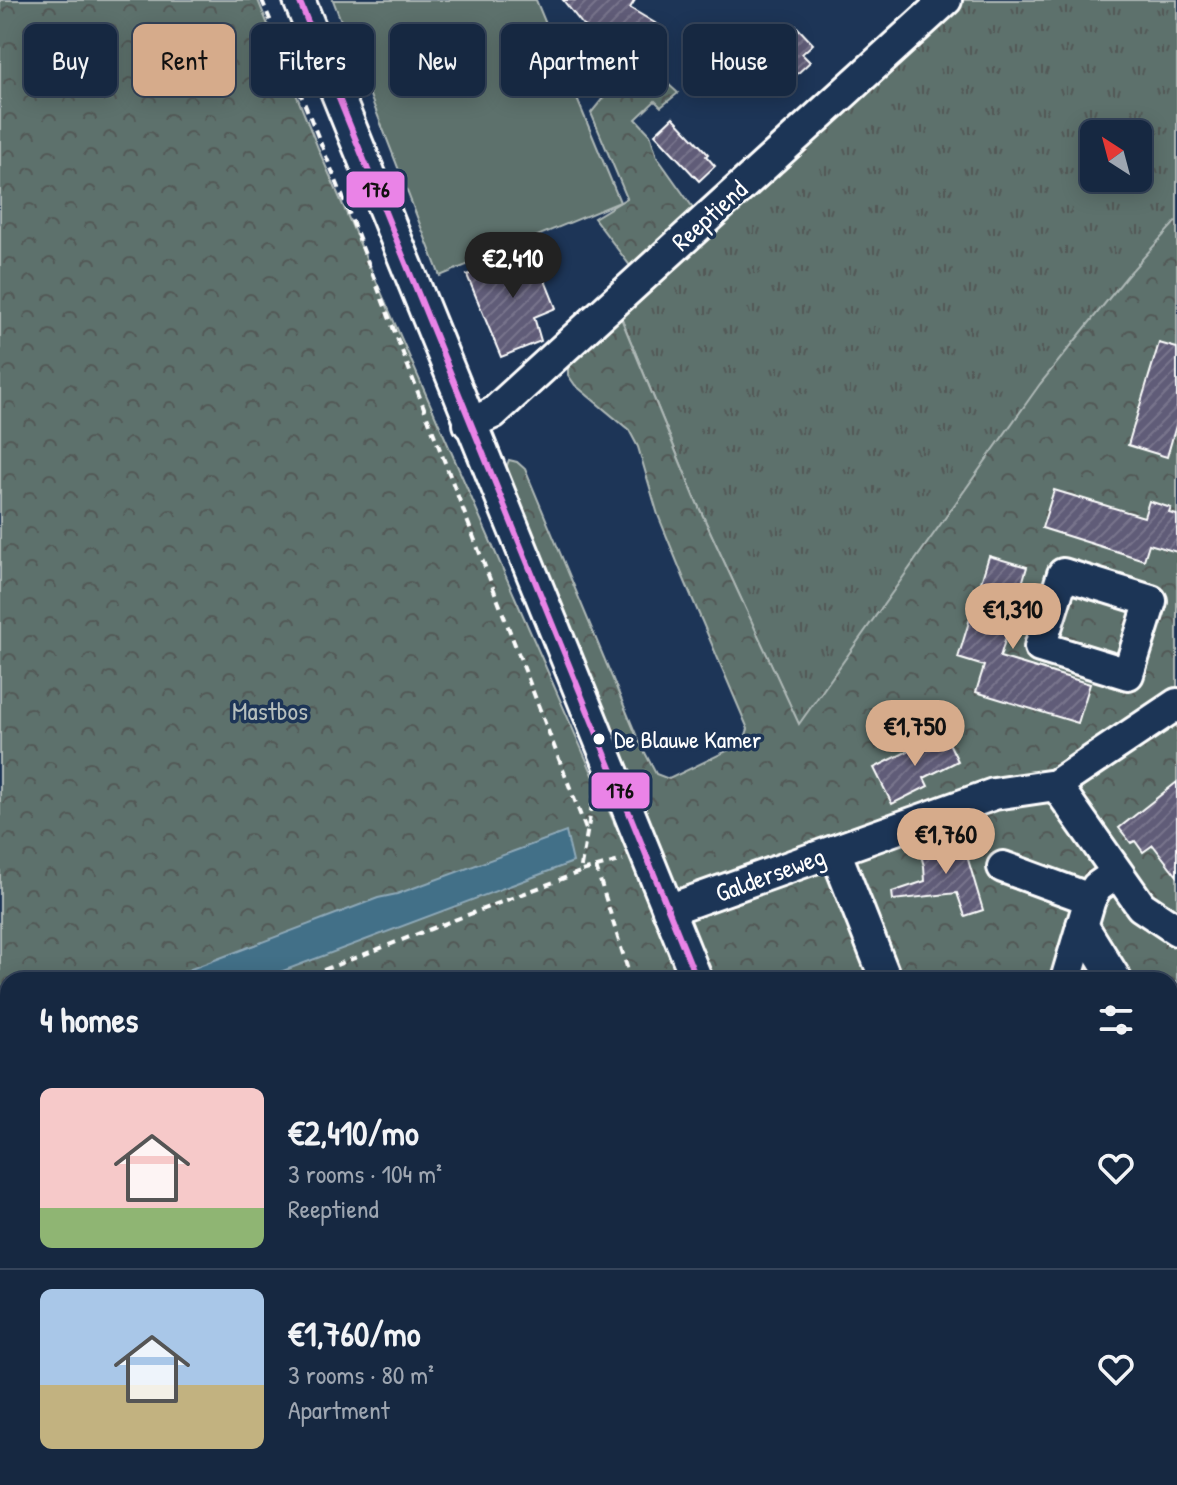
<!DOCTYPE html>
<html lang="en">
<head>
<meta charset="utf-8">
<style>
  body { margin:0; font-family:"Patrick Hand",sans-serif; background:#1f3048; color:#f1f3f6; height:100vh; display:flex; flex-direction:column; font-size:30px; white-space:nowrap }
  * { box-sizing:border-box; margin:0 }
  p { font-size:26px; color:#9ea6b1 }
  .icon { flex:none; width:44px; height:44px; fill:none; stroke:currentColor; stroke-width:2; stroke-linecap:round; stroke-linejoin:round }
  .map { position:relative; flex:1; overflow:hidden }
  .side { position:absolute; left:0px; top:972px; width:1178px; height:514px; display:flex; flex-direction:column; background:#162841; border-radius:24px 24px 0 0; box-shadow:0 4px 20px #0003,0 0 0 2px #35445a }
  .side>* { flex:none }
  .guide { position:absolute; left:24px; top:24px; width:1130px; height:72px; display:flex; gap:16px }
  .needle { width:52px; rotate:324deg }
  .fabs { position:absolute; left:1080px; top:120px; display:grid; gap:16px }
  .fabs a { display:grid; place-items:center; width:72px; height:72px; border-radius:12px; background:#162841; box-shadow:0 4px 20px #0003,0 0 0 2px #35445a; font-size:40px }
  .price { position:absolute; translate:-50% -68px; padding:0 18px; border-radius:28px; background:#d6ab8b; color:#111; font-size:26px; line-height:52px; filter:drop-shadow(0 2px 4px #0008) }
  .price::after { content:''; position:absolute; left:50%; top:48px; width:24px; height:18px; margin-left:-12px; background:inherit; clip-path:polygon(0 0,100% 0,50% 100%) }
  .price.active { background:#222; color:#fff }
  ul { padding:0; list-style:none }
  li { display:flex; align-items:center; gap:24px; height:200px; padding:0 40px }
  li+li { border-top:2px solid #35445a }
  li span { display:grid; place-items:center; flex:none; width:224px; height:160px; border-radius:12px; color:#555 }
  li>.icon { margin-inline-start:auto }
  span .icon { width:96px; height:96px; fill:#fffc; stroke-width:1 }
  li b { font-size:34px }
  h2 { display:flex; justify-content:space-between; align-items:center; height:96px; padding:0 40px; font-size:34px }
  .tag { padding:0 28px; border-radius:12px; background:#162841; box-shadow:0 4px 20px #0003,0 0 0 2px #35445a; font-size:28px; line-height:72px }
  .tag.active { background:#d6ab8b; color:#111 }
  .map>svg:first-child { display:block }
</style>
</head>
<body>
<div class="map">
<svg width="1177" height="1485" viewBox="0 0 1177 1485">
  <defs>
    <pattern id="grass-tufts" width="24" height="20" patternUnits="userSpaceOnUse" patternTransform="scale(2)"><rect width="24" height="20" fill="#5d716c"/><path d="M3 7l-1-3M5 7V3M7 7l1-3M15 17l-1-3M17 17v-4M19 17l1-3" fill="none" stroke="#525957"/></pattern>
    <pattern id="forest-crowns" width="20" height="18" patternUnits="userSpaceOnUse" patternTransform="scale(2)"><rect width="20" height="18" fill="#5d716c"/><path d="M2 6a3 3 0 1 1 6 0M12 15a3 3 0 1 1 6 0" fill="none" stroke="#525957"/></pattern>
    <pattern id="building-hatch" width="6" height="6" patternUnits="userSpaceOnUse" patternTransform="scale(2)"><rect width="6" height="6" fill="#605c78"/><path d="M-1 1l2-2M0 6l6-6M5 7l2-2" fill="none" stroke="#78748c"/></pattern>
  </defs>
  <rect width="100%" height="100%" fill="#1d3557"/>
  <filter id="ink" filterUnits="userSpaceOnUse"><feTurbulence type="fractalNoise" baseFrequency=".0125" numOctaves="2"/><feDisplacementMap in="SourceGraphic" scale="16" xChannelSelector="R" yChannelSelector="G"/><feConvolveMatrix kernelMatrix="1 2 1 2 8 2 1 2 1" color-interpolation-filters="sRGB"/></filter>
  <g filter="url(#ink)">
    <path fill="url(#grass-tufts)" stroke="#aeb8b6" stroke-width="2" fill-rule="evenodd" d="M961,0H1177V224L805,738L697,503L619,313ZM1094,134H1138V178H1094Z"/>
    <g fill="url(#forest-crowns)" stroke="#aeb8b6" stroke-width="2" fill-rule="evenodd">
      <path d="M0,0H258L320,153L615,825L644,812L518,501L506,468L509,460L517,462L525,469L637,737L656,774L669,779L733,748L744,740L748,729L684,579L658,515L638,447L629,430L575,385L568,375V359L619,313L697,503L799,724L1040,384L1127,276L1177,220V1485H0ZM8,980H1170V1478H8Z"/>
      <path d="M637,56L678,93L661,107L655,101L636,119L650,134L657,157L694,209L631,267L594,218L627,198L591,113Z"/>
    </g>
    <path fill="#5d716c" stroke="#aeb8b6" stroke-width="2" d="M333,0H536L620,202L440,276Z"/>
    <path fill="#436f88" stroke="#8ea9b8" stroke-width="2" d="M566,832L573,862L259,980H162L378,898L397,894Z"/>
    <g fill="url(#building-hatch)" stroke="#fff" stroke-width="2">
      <path d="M563,0H635L630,8L665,29L647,58L633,49L628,56L583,25Z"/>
      <path d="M751,26L772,48L796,26L813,44L802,54L810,62L781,89L766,72L764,74L750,60L741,69L724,50Z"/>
      <path d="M673,117L708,154L706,156L715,166L699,181L655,134Z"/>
      <path d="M532,248L556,308L534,317L541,341L501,357L467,275Z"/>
      <path d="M1159,343L1177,348V422L1167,457L1128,445Z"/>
      <path d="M1054,490L1144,517L1149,501L1171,508L1169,513L1177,515V552L1149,544L1144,560L1042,528Z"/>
      <path d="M989,556L1027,567L1000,657L1090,684L1078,723L976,692L984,666L958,658Z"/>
      <path d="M944,733L958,761L924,778L928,786L892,804L874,768Z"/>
      <path d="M1177,782V876L1153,845L1143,852L1135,841L1131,843L1119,828Z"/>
      <path d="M961,836L983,910L965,916L957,893L893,900L892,892L925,881L924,866L919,849Z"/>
    </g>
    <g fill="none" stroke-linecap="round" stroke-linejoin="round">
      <defs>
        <g id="minor">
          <path d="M299,0L697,980"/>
          <path d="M469,424L493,413L946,0"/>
          <path d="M1063,574L1151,601L1128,674L1040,647Z"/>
          <path d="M1056,785L1141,906L1177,930"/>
          <path d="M835,851L886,980"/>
          <path d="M1003,867L1090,899"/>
          <path d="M668,910L994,794L1056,785L1177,704"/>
          <path d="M1082,925L1116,980"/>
          <path d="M1066,980L1090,899L1097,887L1117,873"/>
          <path d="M1170,1198H1177"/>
          <path d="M899,1478L902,1485"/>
        </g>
      </defs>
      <use href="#minor" stroke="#fff" stroke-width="36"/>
      <g stroke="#fff" stroke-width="4" stroke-dasharray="8 6" stroke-linecap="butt">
        <path d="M262,0L344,200L587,832"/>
        <path d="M596,867L631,980"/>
        <path d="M582,871L623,860"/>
        <path d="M297,980L580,872L594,794"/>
        <path d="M0,1094L8,1091"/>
        <path d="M1170,1301H1177"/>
        <path d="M812,1478L815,1485"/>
        <path d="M228,1485L233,1478"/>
      </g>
      <use href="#minor" stroke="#1d3557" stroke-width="30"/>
      <defs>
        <path id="bus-1" d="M299,0L697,980"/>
      </defs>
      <use href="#bus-1" stroke="#1d3557" stroke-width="12"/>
      <use href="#bus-1" stroke="#ea83e7" stroke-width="6"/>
    </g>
  </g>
  <circle fill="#fff" stroke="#1d3557" stroke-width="3" cx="599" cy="739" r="7"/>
  <g text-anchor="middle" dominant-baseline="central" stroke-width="7" stroke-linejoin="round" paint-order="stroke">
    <g font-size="24" fill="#fff" stroke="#1d3557" text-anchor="start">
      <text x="614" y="739">De Blauwe Kamer</text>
    </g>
    <g font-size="26" fill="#fff" stroke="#1d3557">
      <text transform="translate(709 215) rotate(-42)">Reeptiend</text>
      <text transform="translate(770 874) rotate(-20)">Galderseweg</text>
    </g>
    <g font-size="26" fill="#b6bfbd" stroke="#1d3557">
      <text x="270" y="710">Mastbos</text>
    </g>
  </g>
  <g stroke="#1d3557" stroke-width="3">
    <rect x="345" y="170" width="61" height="39" rx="8" fill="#ea83e7"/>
    <rect x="590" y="771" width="61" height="39" rx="8" fill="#ea83e7"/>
  </g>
  <g font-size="22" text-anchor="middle" font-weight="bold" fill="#111">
    <text x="376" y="197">176</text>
    <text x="620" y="798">176</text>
  </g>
</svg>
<div class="fabs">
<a><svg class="needle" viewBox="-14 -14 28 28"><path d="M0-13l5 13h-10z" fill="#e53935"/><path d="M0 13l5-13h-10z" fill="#9ea6b1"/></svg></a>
</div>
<b class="price active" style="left:513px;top:300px">€2,410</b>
<b class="price" style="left:1013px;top:651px">€1,310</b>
<b class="price" style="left:915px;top:768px">€1,750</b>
<b class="price" style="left:946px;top:876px">€1,760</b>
<div class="guide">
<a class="tag">Buy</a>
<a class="tag active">Rent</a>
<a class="tag">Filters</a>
<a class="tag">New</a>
<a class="tag">Apartment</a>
<a class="tag">House</a>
</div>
<section class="side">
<h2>4 homes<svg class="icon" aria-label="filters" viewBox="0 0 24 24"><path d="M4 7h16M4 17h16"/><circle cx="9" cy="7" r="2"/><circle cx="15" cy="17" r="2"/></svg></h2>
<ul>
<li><span style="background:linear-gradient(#f6c9c9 75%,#8fb573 0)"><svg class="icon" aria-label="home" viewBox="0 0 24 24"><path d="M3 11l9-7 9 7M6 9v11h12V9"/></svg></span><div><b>€2,410/mo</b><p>3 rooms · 104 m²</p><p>Reeptiend</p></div><svg class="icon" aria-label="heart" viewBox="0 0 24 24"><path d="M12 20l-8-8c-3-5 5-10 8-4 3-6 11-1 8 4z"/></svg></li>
<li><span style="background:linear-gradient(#a9c7e8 60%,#c2b280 0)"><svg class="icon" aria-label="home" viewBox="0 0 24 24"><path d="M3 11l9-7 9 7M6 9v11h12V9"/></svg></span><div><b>€1,760/mo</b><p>3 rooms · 80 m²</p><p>Apartment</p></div><svg class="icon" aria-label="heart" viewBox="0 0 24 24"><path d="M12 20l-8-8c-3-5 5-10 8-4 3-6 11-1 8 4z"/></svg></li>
</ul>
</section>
</div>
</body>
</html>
